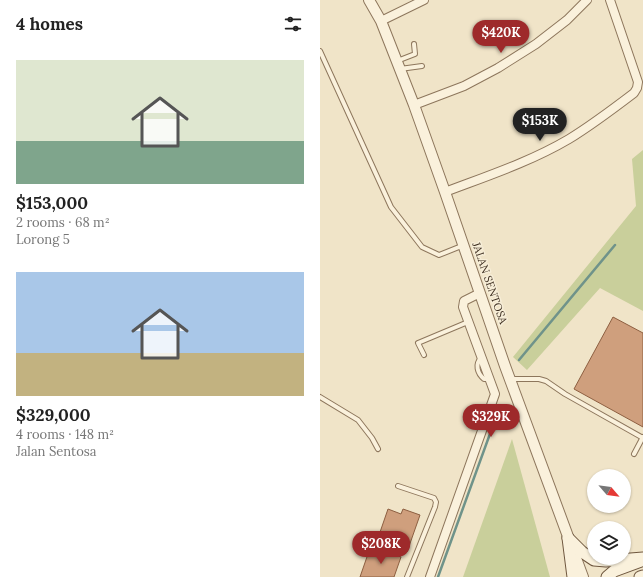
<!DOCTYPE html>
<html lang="en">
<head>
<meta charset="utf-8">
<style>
  body { margin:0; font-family:Lora,serif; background:#f6f6f6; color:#222; height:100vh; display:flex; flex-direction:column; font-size:15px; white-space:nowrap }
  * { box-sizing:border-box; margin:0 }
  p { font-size:13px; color:#767676 }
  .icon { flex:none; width:22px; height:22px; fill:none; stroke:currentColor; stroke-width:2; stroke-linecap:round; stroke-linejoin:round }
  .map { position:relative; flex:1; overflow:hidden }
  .drawer { display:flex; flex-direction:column; background:#fff; width:320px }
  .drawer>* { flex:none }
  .needle { width:26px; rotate:118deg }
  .fabs { position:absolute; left:267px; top:469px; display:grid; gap:8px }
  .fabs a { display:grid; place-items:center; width:44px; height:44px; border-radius:50%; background:#fff; box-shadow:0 1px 3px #0004; font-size:20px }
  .price { position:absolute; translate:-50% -34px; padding:0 9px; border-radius:14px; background:#9e2a2b; color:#fff; font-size:13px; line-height:26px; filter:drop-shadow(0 1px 2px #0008) }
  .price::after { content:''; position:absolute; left:50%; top:24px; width:12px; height:9px; margin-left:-6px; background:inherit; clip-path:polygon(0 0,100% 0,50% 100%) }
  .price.active { background:#222; color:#fff }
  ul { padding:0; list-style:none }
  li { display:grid; align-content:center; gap:8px; height:212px; padding:0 16px }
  li span { display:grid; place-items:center; height:124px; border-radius:0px; color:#555 }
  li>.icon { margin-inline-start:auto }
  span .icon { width:72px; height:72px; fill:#fffc; stroke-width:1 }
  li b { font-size:17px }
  h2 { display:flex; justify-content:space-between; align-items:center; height:48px; padding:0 16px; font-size:17px }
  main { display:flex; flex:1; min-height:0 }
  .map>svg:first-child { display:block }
</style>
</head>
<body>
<main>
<section class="drawer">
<h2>4 homes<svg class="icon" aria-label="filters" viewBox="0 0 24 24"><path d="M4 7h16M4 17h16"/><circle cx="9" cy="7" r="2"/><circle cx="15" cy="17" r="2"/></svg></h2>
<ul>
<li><span style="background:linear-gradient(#dfe7d0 65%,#7fa58c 0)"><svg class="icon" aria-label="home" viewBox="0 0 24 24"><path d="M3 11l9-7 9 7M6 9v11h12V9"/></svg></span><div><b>$153,000</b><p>2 rooms · 68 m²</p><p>Lorong 5</p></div></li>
<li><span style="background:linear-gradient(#a9c7e8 65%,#c2b280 0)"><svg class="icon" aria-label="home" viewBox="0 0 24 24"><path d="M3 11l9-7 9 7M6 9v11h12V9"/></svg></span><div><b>$329,000</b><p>4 rooms · 148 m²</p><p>Jalan Sentosa</p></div></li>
</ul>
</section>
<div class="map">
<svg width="323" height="577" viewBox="0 0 323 577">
  <rect width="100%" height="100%" fill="#f0e4c8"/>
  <g fill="#c9cf9b">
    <path d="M323,150V311L280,288L207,370L193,357L316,206L312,159Z"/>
    <path d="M192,439L230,577H143Z"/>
  </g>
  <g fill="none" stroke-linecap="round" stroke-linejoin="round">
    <g stroke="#6f938a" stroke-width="2.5">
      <path d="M199,360L295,245"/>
      <path d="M118,577L179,409"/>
    </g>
  </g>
  <g fill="#cf9f7d" stroke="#8d5f41">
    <path d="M293,317L323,333V427L254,389Z"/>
    <path d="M68,509L81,514L83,509L100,515L87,552L69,547L71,542L58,538Z"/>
    <path d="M49,551L62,556L64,551L81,557L74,577H40Z"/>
  </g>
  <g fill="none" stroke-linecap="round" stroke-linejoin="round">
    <defs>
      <g id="service">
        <path d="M0,51L71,207L102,247L119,255L144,245"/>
        <path d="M77,61L95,54L94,44"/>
        <path d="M80,69L102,66"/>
        <path d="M104,355L98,343L148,322"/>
        <path d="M161,358C155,364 157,373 164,379H170"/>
        <path d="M191,379H219L226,381L245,394L323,438"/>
        <path d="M0,397L38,420L52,438L58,449"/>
        <path d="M314,454L323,437"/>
        <path d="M78,486L114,498L116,502L115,507L87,577"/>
      </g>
      <g id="minor">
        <path d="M61,21L104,0"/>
        <path d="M94,105L144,86L178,68L216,44L247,20L267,0"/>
        <path d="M125,192C167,176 210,162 249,139C272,125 293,109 314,93L317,88L318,82L290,0"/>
        <path d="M110,577L175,394L143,307L144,301L160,293"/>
      </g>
      <path id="tertiary" d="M49,0L61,21L94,105L125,192L185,366L263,577"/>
      <g id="secondary">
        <path d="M248,538L262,552L274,560L286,561L323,558"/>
        <path d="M248,538L253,577"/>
        <path d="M287,577L294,571L321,561"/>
        <path d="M320,577L323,576"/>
      </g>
    </defs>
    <use href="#service" stroke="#8d765c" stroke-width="6"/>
    <use href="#minor" stroke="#8d765c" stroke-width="10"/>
    <use href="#tertiary" stroke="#8d765c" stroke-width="12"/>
    <use href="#secondary" stroke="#6f573f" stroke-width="13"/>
    <use href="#service" stroke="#faf1dc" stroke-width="4"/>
    <use href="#minor" stroke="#faf1dc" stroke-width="8"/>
    <use href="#tertiary" stroke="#faf1dc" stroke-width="10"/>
    <use href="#secondary" stroke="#faf1dc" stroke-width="11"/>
  </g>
  <g text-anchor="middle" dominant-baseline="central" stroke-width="3" stroke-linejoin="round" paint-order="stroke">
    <g font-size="11" fill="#3d2e20" stroke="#f7eed8">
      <text transform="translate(170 283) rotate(71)">JALAN SENTOSA</text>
    </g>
  </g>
</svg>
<div class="fabs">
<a><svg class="needle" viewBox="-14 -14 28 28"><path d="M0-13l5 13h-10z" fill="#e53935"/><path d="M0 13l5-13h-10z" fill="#767676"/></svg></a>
<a><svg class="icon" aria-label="layers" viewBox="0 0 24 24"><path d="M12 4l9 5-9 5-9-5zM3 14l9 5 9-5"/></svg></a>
</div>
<b class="price" style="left:181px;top:54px">$420K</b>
<b class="price active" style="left:220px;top:142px">$153K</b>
<b class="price" style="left:171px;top:438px">$329K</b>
<b class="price" style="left:61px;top:565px">$208K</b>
</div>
</main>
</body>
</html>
